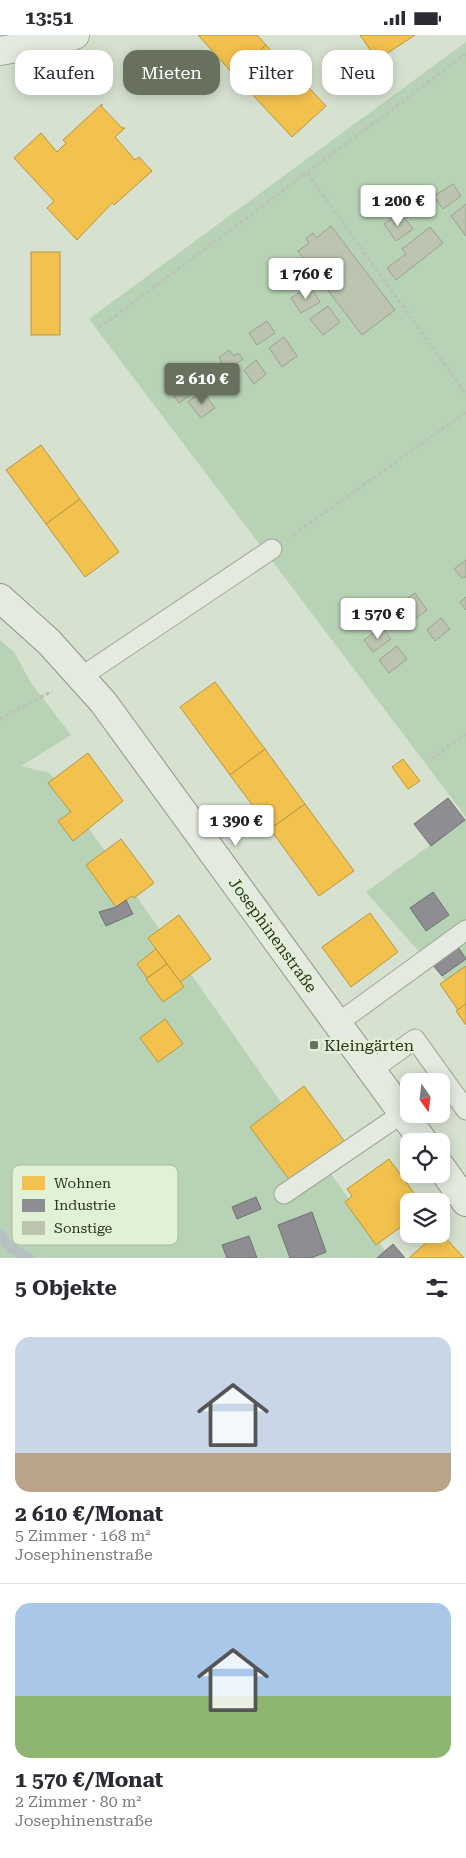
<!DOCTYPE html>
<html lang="de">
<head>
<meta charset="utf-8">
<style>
  body { margin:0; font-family:"Roboto Serif",serif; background:#f2f2f3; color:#2b2b33; height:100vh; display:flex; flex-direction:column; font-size:19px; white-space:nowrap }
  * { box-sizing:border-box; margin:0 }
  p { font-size:16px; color:#7c7c81 }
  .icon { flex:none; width:28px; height:28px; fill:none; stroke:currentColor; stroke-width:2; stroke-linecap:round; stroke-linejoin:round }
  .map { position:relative; height:1223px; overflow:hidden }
  .details { display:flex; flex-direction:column; background:#fff; flex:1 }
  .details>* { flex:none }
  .top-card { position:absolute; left:15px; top:15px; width:436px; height:45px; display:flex; gap:10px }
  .needle { width:32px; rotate:166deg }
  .buttons { position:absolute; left:400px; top:1038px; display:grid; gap:10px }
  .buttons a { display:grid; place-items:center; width:50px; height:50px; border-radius:10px; background:#fff; box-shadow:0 2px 12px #0003; font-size:25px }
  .price { position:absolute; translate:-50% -42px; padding:0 11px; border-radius:5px; background:#fff; color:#222; font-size:16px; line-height:32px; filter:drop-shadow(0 1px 2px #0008) }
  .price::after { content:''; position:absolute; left:50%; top:30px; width:15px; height:11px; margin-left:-8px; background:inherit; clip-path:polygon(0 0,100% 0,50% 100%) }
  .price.current { background:#68715e; color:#fff }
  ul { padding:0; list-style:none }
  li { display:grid; align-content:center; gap:10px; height:265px; padding:0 15px }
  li+li { border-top:1px solid #e1e1e2 }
  li span { display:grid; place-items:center; height:155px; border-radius:15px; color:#555 }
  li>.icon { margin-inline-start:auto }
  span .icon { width:90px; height:90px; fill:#fffc; stroke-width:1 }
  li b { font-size:21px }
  h2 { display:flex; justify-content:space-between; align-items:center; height:60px; padding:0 15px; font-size:21px }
  .tag { padding:0 18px; border-radius:15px; background:#fff; box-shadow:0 2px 12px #0003; font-size:18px; line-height:45px }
  .tag.current { background:#68715e; color:#fff }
  .status { display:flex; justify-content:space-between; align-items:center; height:35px; padding:0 25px; background:#fff; direction:ltr }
  .status svg { height:14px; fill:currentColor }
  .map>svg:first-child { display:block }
</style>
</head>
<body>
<div class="status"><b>13:51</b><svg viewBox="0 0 49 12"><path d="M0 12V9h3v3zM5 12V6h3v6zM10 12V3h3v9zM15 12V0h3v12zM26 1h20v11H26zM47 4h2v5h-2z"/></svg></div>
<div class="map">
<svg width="466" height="1223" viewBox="0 0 466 1223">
  <rect width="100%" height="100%" fill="#d6e1cf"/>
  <g fill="#b7d2b4">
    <path d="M466,7V782L89,284Z"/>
    <path d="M0,605L14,617L31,648L71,700L21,731L50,738L390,1223H0Z"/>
    <path d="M466,784V969L366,857Z"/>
  </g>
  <g fill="#f2c14e" stroke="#b79740">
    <path d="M198,0H257L266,10L234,40Z"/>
    <path d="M360,0H415L377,25Z"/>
    <path d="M266,10L282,28L284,26L326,71L292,102L234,40Z"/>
    <path d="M102,69V72L122,93H125L115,102L135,125L139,122L152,136L114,170L112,168L77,205L47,173L54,166L14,123L41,98L57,117L66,108L63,105Z"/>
    <rect x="31" y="217" width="29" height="83"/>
    <path d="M41,410L80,464L46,489L6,435Z"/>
    <path d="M80,464L119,517L85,542L46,489Z"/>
    <path d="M215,647L265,714L230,740L180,672Z"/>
    <path d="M265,714L305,769L270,794L230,740Z"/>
    <path d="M88,718L123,766L73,806L58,786L71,777L48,748Z"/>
    <path d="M403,724L420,746L408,754L392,732Z"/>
    <path d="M305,769L354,836L319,861L270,794Z"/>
    <path d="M121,804L154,848L134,863L132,861L116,872L86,830Z"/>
    <path d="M370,878L398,917L351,952L322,912Z"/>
    <path d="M179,880L211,924L180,947L148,903Z"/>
    <path d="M156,914L167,929L147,943L137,929Z"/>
    <path d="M167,929L184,952L163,967L146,944Z"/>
    <path d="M466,931V969L458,975L440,949Z"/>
    <path d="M466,969V990L456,976Z"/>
    <path d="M165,984L183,1009L158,1027L140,1003Z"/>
    <path d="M304,1051L345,1107L291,1147L250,1092Z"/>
    <path d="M389,1124L420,1166H409V1186L376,1210L345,1167L352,1161L347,1154Z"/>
    <path d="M441,1198L464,1223H409L436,1199Z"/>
  </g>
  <g fill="#8d8d92" stroke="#707370">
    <path d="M448,763L465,785L431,811L414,789Z"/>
    <path d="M433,857L449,880L426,896L410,873Z"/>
    <path d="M126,865L133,879L106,891L99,877L116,872Z"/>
    <path d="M456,909L466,924L442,941L431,927Z"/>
    <path d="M256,1162L261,1174L237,1184L232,1172Z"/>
    <path d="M312,1177L326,1217L311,1223H290L278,1190Z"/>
    <path d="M249,1201L257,1223H227L222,1210Z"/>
    <path d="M393,1209L405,1223H377Z"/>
  </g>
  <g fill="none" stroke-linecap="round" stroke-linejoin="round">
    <path stroke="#b6bfc2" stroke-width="10" d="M0,1199L9,1212L29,1223"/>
  </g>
  <g fill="#bcc4b0" stroke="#9aa18f">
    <path d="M453,149L461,161L443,174L434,161Z"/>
    <path d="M466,169V201L451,181Z"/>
    <path d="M401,178L413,194L396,206L384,189Z"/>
    <path d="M331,191L395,275L362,300L298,216L309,208L306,204L313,198L316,203Z"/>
    <path d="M430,192L443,208L396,245L387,233L406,219L402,214Z"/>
    <path d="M310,251L320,267L301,278L291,263Z"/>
    <path d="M328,271L340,287L323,300L310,284Z"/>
    <path d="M267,286L275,298L257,310L249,298Z"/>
    <path d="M284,302L297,321L282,332L269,313Z"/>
    <path d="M229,315L234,321L238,318L243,324L227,335L219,323Z"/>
    <path d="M256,325L266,339L254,349L244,335Z"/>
    <path d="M182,335L197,355L179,368L165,349Z"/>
    <path d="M202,356L215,373L201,383L188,367Z"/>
    <path d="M466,525V542L462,543L454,534Z"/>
    <path d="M415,558L427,575L416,583L403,566Z"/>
    <path d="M466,562V575L460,567Z"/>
    <path d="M441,583L450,594L435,606L427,595Z"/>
    <path d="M382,592L391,604L373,617L364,605Z"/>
    <path d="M397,611L407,624L389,638L379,625Z"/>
  </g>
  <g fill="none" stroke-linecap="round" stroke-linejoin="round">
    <defs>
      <g id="lane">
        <path d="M81,642L272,514"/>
        <path d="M338,988L466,895"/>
        <path d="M372,1035L415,1004L466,1075"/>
        <path d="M284,1159L403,1078"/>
      </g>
      <path id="street" d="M0,16L62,5L75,0"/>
      <g id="secondary">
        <path d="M0,563L49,607L103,667L423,1106"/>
        <path d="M441,1132L466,1167"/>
      </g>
    </defs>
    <use href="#lane" stroke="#9fa797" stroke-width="21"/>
    <use href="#street" stroke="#9fa797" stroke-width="30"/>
    <use href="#secondary" stroke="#8e9688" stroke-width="30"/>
    <g stroke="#bcc2b7" stroke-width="3" stroke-dasharray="4 2.5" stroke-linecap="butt">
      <path d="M307,138L466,359"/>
      <path d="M99,293L466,19"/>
      <path d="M293,500L466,377"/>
      <path d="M0,684L52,656"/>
      <path d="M431,724L466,699"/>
    </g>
    <use href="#lane" stroke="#e4eae0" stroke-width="19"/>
    <use href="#street" stroke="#e4eae0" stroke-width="28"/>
    <use href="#secondary" stroke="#e4eae0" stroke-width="28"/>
  </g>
  <rect fill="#68715e" stroke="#e1f1d6" stroke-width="2" x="309" y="1005" width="10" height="10" rx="2.5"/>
  <g text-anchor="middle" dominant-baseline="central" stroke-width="5" stroke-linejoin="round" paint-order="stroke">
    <g font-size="16" fill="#2d3521" stroke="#e1f1d6">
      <text transform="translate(273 900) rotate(54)">Josephinenstraße</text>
    </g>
    <g font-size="16" fill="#2d3521" stroke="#e1f1d6" text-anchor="start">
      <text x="324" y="1010">Kleingärten</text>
    </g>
  </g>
  <rect x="12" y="1130" width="166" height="80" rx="8" fill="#e1f1d6" stroke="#abb9a0" stroke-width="1"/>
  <rect x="22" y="1141" width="23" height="14" fill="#f2c14e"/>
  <rect x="22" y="1164" width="23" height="13" fill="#8d8d92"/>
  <rect x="22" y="1186" width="23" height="14" fill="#bcc4b0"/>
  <g font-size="14" fill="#2d3521">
    <text x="54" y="1153">Wohnen</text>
    <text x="54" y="1175">Industrie</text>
    <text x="54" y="1198">Sonstige</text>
  </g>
</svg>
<div class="buttons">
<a><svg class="needle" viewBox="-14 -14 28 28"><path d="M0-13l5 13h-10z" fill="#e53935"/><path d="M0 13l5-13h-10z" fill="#7c7c81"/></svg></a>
<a><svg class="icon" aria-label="locate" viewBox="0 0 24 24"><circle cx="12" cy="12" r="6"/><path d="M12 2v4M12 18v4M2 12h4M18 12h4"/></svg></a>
<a><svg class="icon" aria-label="layers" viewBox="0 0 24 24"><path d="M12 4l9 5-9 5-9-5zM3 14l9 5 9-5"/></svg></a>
</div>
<b class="price" style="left:398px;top:192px">1 200 €</b>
<b class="price" style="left:306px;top:265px">1 760 €</b>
<b class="price current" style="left:202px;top:370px">2 610 €</b>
<b class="price" style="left:378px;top:605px">1 570 €</b>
<b class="price" style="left:236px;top:812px">1 390 €</b>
<div class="top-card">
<a class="tag">Kaufen</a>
<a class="tag current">Mieten</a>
<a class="tag">Filter</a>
<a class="tag">Neu</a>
</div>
</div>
<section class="details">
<h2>5 Objekte<svg class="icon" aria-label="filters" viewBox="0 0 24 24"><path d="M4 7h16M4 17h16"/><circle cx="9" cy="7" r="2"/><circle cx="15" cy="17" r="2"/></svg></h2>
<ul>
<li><span style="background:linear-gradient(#c9d6e8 75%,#b9a48a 0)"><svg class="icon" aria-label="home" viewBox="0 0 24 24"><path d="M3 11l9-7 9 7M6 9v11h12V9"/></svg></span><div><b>2 610 €/Monat</b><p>5 Zimmer · 168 m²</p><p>Josephinenstraße</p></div></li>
<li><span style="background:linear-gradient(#a9c7e8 60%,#8fb573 0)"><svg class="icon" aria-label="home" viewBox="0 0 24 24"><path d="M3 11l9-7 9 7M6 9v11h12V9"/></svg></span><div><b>1 570 €/Monat</b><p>2 Zimmer · 80 m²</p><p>Josephinenstraße</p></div></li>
</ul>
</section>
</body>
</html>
